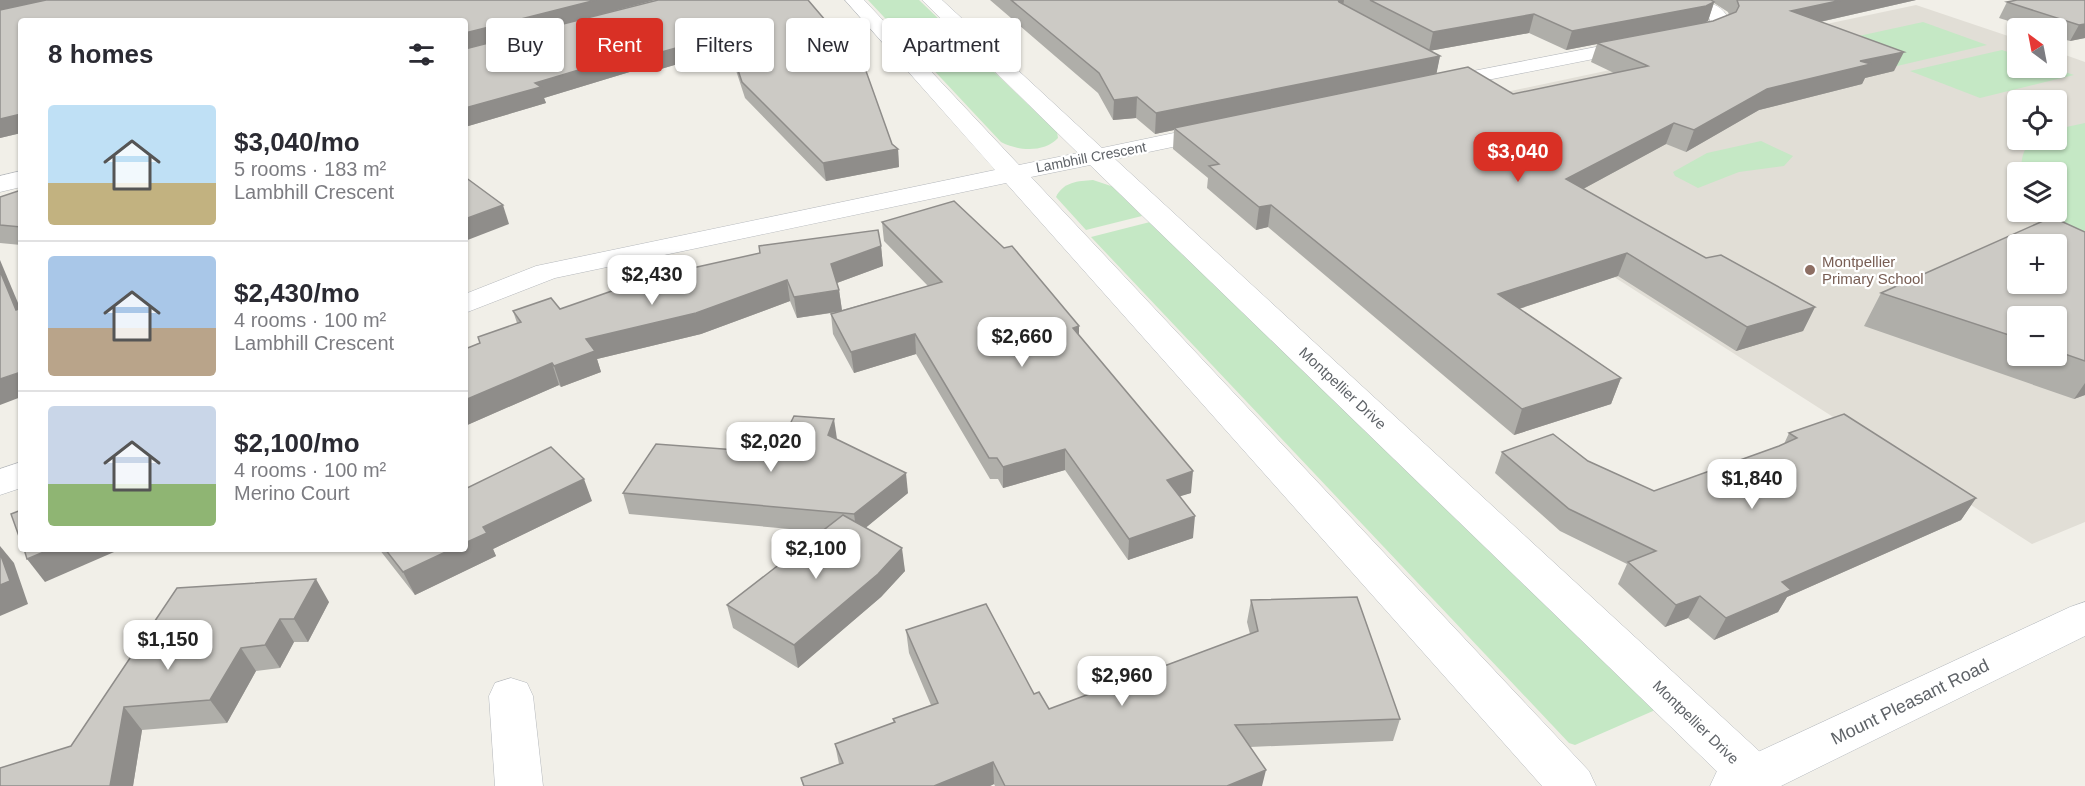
<!DOCTYPE html>
<html lang="en">
<head>
<meta charset="utf-8">
<style>
  body { margin:0; font-family:Helvetica,sans-serif; background:#f2f2f3; color:#2b2b33; height:100vh; display:flex; flex-direction:column; font-size:22px; white-space:nowrap }
  * { box-sizing:border-box; margin:0 }
  p { font-size:20px; color:#7c7c81 }
  .icon { flex:none; width:33px; height:33px; fill:none; stroke:currentColor; stroke-width:2; stroke-linecap:round; stroke-linejoin:round }
  .map { position:relative; flex:1; overflow:hidden }
  .side { position:absolute; left:18px; top:18px; width:450px; height:534px; display:flex; flex-direction:column; background:#fff; border-radius:6px; box-shadow:0 2px 4px #0004 }
  .side>* { flex:none }
  .hud { position:absolute; left:486px; top:18px; width:570px; height:54px; display:flex; gap:12px }
  .needle { width:39px; rotate:328deg }
  .fabs { position:absolute; left:2007px; top:18px; display:grid; gap:12px }
  .fabs a { display:grid; place-items:center; width:60px; height:60px; border-radius:6px; background:#fff; box-shadow:0 2px 4px #0004; font-size:30px }
  .price { position:absolute; translate:-50% -51px; padding:0 14px; border-radius:12px; background:#fff; color:#222; font-size:20px; line-height:39px; filter:drop-shadow(0 2px 3px #0008) }
  .price::after { content:''; position:absolute; left:50%; top:36px; width:18px; height:14px; margin-left:-9px; background:inherit; clip-path:polygon(0 0,100% 0,50% 100%) }
  .price.active { background:#d93025; color:#fff }
  ul { padding:0; list-style:none }
  li { display:flex; align-items:center; gap:18px; height:150px; padding:0 30px }
  li+li { border-top:2px solid #e1e1e2 }
  li span { display:grid; place-items:center; flex:none; width:168px; height:120px; border-radius:6px; color:#555 }
  li>.icon { margin-inline-start:auto }
  span .icon { width:72px; height:72px; fill:#fffc; stroke-width:1 }
  li b { font-size:26px }
  h2 { display:flex; justify-content:space-between; align-items:center; height:72px; padding:0 30px; font-size:26px }
  .pill { padding:0 21px; border-radius:6px; background:#fff; box-shadow:0 2px 4px #0004; font-size:21px; line-height:54px }
  .pill.active { background:#d93025; color:#fff }
  .map>svg:first-child { display:block }
</style>
</head>
<body>
<div class="map">
<svg width="2085" height="786" viewBox="0 0 2085 786">
  <rect width="100%" height="100%" fill="#f1efe8"/>
  <path fill="#e1ded6" fill-rule="evenodd" d="M1916,5L2017,39L2018,68H2056L2057,52L2085,62V522L2032,544L1370,121ZM2018,100H2056V140H2018ZM2018,172H2056V212H2018ZM2018,244H2056V284H2018ZM2018,316H2056V356H2018Z"/>
  <g fill="#c5e8c5">
    <path d="M868,0H919L1057,132L1058,138C1044,153 1018,151 1001,142Z"/>
    <path d="M1923,22L1987,45L1897,66L1831,42Z"/>
    <path d="M2002,50L2017,55L2018,68H2053L2074,75L1980,98L1910,71Z"/>
    <path d="M2085,123V236L2050,212H2056V172H2021C2022,143 2029,140 2056,140L2057,129Z"/>
    <path d="M1761,141L1793,156L1784,166L1739,172L1698,188L1675,176L1673,172L1707,153Z"/>
    <path d="M1093,180L1114,187L1142,216L1086,230L1056,197C1063,182 1078,181 1093,180Z"/>
    <path d="M1150,222L1654,706L1653,711L1575,745L1569,743L1091,237Z"/>
  </g>
  <g fill="none" stroke-linecap="round" stroke-linejoin="round">
    <defs>
      <g id="street">
        <path d="M845,0H864L1019,165L1078,153L922,0H942L1102,148L1217,124L1225,126L1229,131L1225,136L1115,159L1771,762L1778,777L1773,786H1732L1090,165L1031,177L1589,771L1596,786H1542L1006,183L555,278L465,313V294L536,266L995,170Z"/>
        <path d="M1681,0C1700,0 1726,1 1730,25C1721,38 1692,44 1678,40L1675,36L1678,32L1710,22V19Z"/>
        <path d="M1637,39L1644,41L1647,45L1644,49L1437,90L1429,89L1426,84L1429,79L1437,78Z"/>
        <path d="M21,171V187L0,192V176Z"/>
        <path d="M21,462V488L0,495V469Z"/>
        <path d="M511,678L527,683L533,696L543,786H495L489,696L495,683Z"/>
      </g>
      <path id="secondary" d="M2085,602V636L1781,786H1710L1717,771L2070,607Z"/>
    </defs>
    <use href="#street" stroke="#b5b8bc" stroke-width="1"/>
    <use href="#secondary" stroke="#b6babf" stroke-width="1"/>
    <use href="#street" fill="#fff" fill-rule="evenodd"/>
    <use href="#secondary" fill="#fff" fill-rule="evenodd"/>
  </g>
  <g fill="#afaea9" fill-rule="evenodd">
    <path d="M0,0H655L530,33L658,0H808L855,55L861,57L892,144L898,149L899,167L826,181L745,98L729,49L654,71L646,67L544,98L546,103L465,127V21H21V133L0,138Z"/>
    <path d="M990,0H1916L1820,22L1894,71L1865,78L1862,84L1759,110L1686,152L1666,144L1583,189L1706,258L1815,307L1803,331L1736,351L1618,276L1519,309L1621,378L1611,404L1514,435L1268,227L1256,230L1207,188L1208,178L1173,149L1174,130L1155,134L1136,118L1113,120L1098,93ZM1714,3L1728,12L1729,15L1713,21L1703,23L1708,21ZM1529,33L1566,50L1597,44L1591,62L1614,73L1513,94L1436,74L1440,56L1429,51Z"/>
    <path d="M2085,0V38L2070,41L2056,37V28H2031L1999,18L2007,2Z"/>
    <path d="M21,190V245L0,243V197Z"/>
    <path d="M882,222L1079,335L1191,493L1179,496L1193,538L1128,560L1065,470L1003,488L998,479H990L916,354L854,373L833,334L831,314L838,312L797,318L790,301L701,334L597,359L601,372L561,387L559,385L465,426V349L480,343L517,323L513,311L560,309L881,246L883,266L837,283L839,290L842,310L928,286L884,241Z"/>
    <path d="M2085,232V395L2074,399L1864,326L1881,293ZM2018,316H2056V356H2018Z"/>
    <path d="M1789,433L1976,498L1961,520L1787,597L1778,612L1714,640L1688,618L1665,627L1618,584L1627,564L1560,531L1495,473L1502,452L1588,461L1654,491L1784,444Z"/>
    <path d="M837,439L908,493L866,527L905,571L881,597L798,668L733,628L727,605L822,532L629,514L623,493L776,453Z"/>
    <path d="M592,501L493,549L496,556L415,595L379,549H465Z"/>
    <path d="M177,588L329,602L308,642H294L280,668L256,671L227,723L142,730L133,786H0L71,746Z"/>
    <path d="M1251,600L1400,719L1393,741L1250,747L1262,786H995L994,784L990,786H803L801,778L839,764L835,744L894,723L893,719L931,705L909,653L906,630L1034,694L1049,709L1250,634L1247,622Z"/>
  </g>
  <g fill="#8f8d8a">
    <path d="M0,0H50L0,10Z"/>
    <path d="M596,0H655L465,50V33Z"/>
    <path d="M1334,0H1344L1343,6Z"/>
    <path d="M1842,0H1916L1784,30L1791,11Z"/>
    <path d="M1714,2L1708,21L1699,25L1597,43V44L1566,50L1572,31Z"/>
    <path d="M1534,14L1529,33L1429,51L1433,32Z"/>
    <path d="M2085,24V38L2070,41L2079,25Z"/>
    <path d="M726,34L729,49L654,71L651,55Z"/>
    <path d="M642,51L646,67L544,98L546,103L465,127V108L535,83Z"/>
    <path d="M1904,52L1894,71L1865,78L1862,84L1759,110L1686,152L1694,130L1767,89L1860,61Z"/>
    <path d="M1440,56L1436,76L1174,128V130L1155,134L1156,113Z"/>
    <path d="M1137,97L1136,118L1113,120L1114,100Z"/>
    <path d="M21,114V133L0,138V119Z"/>
    <path d="M1674,123L1666,144L1559,202L1566,179Z"/>
    <path d="M898,149L899,167L826,181L823,163Z"/>
    <path d="M503,205L509,224L465,241V219Z"/>
    <path d="M1271,205L1268,227L1256,230L1259,207Z"/>
    <path d="M881,246L883,266L834,284L831,264Z"/>
    <path d="M1627,253L1618,276L1491,318L1498,294Z"/>
    <path d="M0,260L21,310H16L0,271Z"/>
    <path d="M787,280L790,301L701,334L597,359L601,372L561,387L554,366L586,339Z"/>
    <path d="M839,290L842,311L797,318L794,297Z"/>
    <path d="M1815,307L1803,331L1736,351L1747,327Z"/>
    <path d="M1079,326V346L1073,328Z"/>
    <path d="M915,334L916,354L854,373L851,352Z"/>
    <path d="M552,363L559,385L465,426V400Z"/>
    <path d="M21,372V397L0,405V379Z"/>
    <path d="M1621,378L1611,404L1514,435L1522,409Z"/>
    <path d="M2085,383V395L2074,399Z"/>
    <path d="M834,419L837,439L828,435Z"/>
    <path d="M1065,449V470L1003,488V467Z"/>
    <path d="M1193,471L1191,493L1165,501L1167,480Z"/>
    <path d="M906,473L908,493L857,535L854,514Z"/>
    <path d="M584,479L592,501L493,549L496,556L415,595L403,572L452,549H465V543L483,527Z"/>
    <path d="M1976,498L1961,520L1787,597L1778,612L1714,640L1726,618L1782,582Z"/>
    <path d="M1195,516L1193,538L1128,560L1129,539Z"/>
    <path d="M0,546L14,563L28,604L0,616Z"/>
    <path d="M902,548L905,571L881,597L798,668L794,645Z"/>
    <path d="M51,549H121L45,582L27,559Z"/>
    <path d="M316,579L329,602L308,642L294,619Z"/>
    <path d="M1700,596L1688,618L1665,627L1676,605Z"/>
    <path d="M280,619L294,642L280,668L265,645Z"/>
    <path d="M241,648L256,671L227,723L210,700Z"/>
    <path d="M124,707L142,730L133,786H110Z"/>
    <path d="M993,762L994,784L990,786H934Z"/>
    <path d="M1266,770L1262,786H1227Z"/>
  </g>
  <g fill="#cccac5" stroke="#8f8d8a" stroke-width="1.5" fill-rule="evenodd">
    <path d="M46,0H596L465,33V21H21V114L0,119V10Z"/>
    <path d="M658,0H808L855,55L861,57L892,144L898,149L823,163L742,82L726,34L651,55L642,51L535,83L541,87L465,108V49Z"/>
    <path d="M1011,0H1338L1339,2L1440,56L1156,113L1137,97L1114,100L1099,73Z"/>
    <path d="M1370,0H1711L1714,2L1706,6L1572,31L1534,14L1433,32Z"/>
    <path d="M1737,0H1842L1791,11L1904,52L1860,61L1871,64L1767,89L1694,130L1674,123L1566,179L1706,258L1721,255L1815,307L1747,327L1627,253L1498,294L1621,378L1522,409L1271,205L1259,207L1209,166L1219,164L1174,128L1468,67L1513,94L1648,66L1597,43L1713,21L1736,12L1739,6Z"/>
    <path d="M2017,0H2085V24L2079,25L2007,2Z"/>
    <path d="M465,177L503,205L465,219Z"/>
    <path d="M21,190V227L0,225V197Z"/>
    <path d="M954,201L1004,248L1012,246L1079,326L1073,328L1193,471L1167,480L1195,516L1129,539L1065,449L1003,467L997,458H989L915,334L851,352L831,314L942,282L882,222Z"/>
    <path d="M2052,217L2085,232V361L2056,351V316H2018V338L1881,293ZM2018,244H2056V284H2018Z"/>
    <path d="M878,230L881,246L831,264L839,290L794,297L787,280L696,313L586,339L595,351L554,366L552,363L465,400V349L480,343L478,337L521,322L513,311L551,298L560,309L652,277L760,253L759,246Z"/>
    <path d="M0,271L16,310L21,308V372L0,379Z"/>
    <path d="M1844,414L1976,498L1782,582L1791,590L1726,618L1700,596L1676,605L1628,562L1656,551L1569,509L1502,452L1553,434L1588,461L1654,491L1779,446L1797,438L1789,433Z"/>
    <path d="M794,416L834,419L828,435L906,473L854,514L623,493L656,444L776,453Z"/>
    <path d="M551,447L584,479L483,527L487,533L465,543V489Z"/>
    <path d="M21,510V542L11,514Z"/>
    <path d="M843,515L902,548L878,574L794,645L727,605Z"/>
    <path d="M24,549H51L27,559Z"/>
    <path d="M385,549H452L403,572Z"/>
    <path d="M0,553L10,581L0,585Z"/>
    <path d="M316,579L294,619H280L265,645L241,648L210,700L124,707L110,786H0V768L71,746L177,588Z"/>
    <path d="M1357,597L1400,719L1235,725L1266,770L1227,786H1005L993,762L934,786H804L801,778L843,763L835,744L895,722L893,719L938,703L906,630L986,604L1034,694L1039,692L1049,709L1258,631L1251,600Z"/>
  </g>
  <circle fill="#8d6e63" stroke="#fff" stroke-width="2" cx="1810" cy="270" r="6"/>
  <g text-anchor="middle" dominant-baseline="central" stroke-width="4.5" stroke-linejoin="round" paint-order="stroke">
    <g font-size="14" fill="#5f6368" stroke="#fff">
      <text transform="translate(1091 157) rotate(-11)">Lambhill Crescent</text>
    </g>
    <g font-size="15" fill="#785e54" stroke="#fff" text-anchor="start">
      <text x="1822" y="261">Montpellier<tspan x="1822" dy="17">Primary School</tspan></text>
    </g>
    <g font-size="15" fill="#5f6368" stroke="#fff">
      <text transform="translate(1343 388) rotate(43)">Montpellier Drive</text>
      <text transform="translate(1696 722) rotate(44)">Montpellier Drive</text>
    </g>
    <g font-size="18" fill="#5f6368" stroke="#fff">
      <text transform="translate(1910 702) rotate(-26)">Mount Pleasant Road</text>
    </g>
  </g>
</svg>
<div class="fabs">
<a><svg class="needle" viewBox="-14 -14 28 28"><path d="M0-13l5 13h-10z" fill="#e53935"/><path d="M0 13l5-13h-10z" fill="#7c7c81"/></svg></a>
<a><svg class="icon" aria-label="locate" viewBox="0 0 24 24"><circle cx="12" cy="12" r="6"/><path d="M12 2v4M12 18v4M2 12h4M18 12h4"/></svg></a>
<a><svg class="icon" aria-label="layers" viewBox="0 0 24 24"><path d="M12 4l9 5-9 5-9-5zM3 14l9 5 9-5"/></svg></a>
<a>+</a>
<a>−</a>
</div>
<b class="price active" style="left:1518px;top:183px">$3,040</b>
<b class="price" style="left:652px;top:306px">$2,430</b>
<b class="price" style="left:1022px;top:368px">$2,660</b>
<b class="price" style="left:771px;top:473px">$2,020</b>
<b class="price" style="left:1752px;top:510px">$1,840</b>
<b class="price" style="left:816px;top:580px">$2,100</b>
<b class="price" style="left:168px;top:671px">$1,150</b>
<b class="price" style="left:1122px;top:707px">$2,960</b>
<div class="hud">
<a class="pill">Buy</a>
<a class="pill active">Rent</a>
<a class="pill">Filters</a>
<a class="pill">New</a>
<a class="pill">Apartment</a>
</div>
<section class="side">
<h2>8 homes<svg class="icon" aria-label="filters" viewBox="0 0 24 24"><path d="M4 7h16M4 17h16"/><circle cx="9" cy="7" r="2"/><circle cx="15" cy="17" r="2"/></svg></h2>
<ul>
<li><span style="background:linear-gradient(#bfe0f5 65%,#c2b280 0)"><svg class="icon" aria-label="home" viewBox="0 0 24 24"><path d="M3 11l9-7 9 7M6 9v11h12V9"/></svg></span><div><b>$3,040/mo</b><p>5 rooms · 183 m²</p><p>Lambhill Crescent</p></div></li>
<li><span style="background:linear-gradient(#a9c7e8 60%,#b9a48a 0)"><svg class="icon" aria-label="home" viewBox="0 0 24 24"><path d="M3 11l9-7 9 7M6 9v11h12V9"/></svg></span><div><b>$2,430/mo</b><p>4 rooms · 100 m²</p><p>Lambhill Crescent</p></div></li>
<li><span style="background:linear-gradient(#c9d6e8 65%,#8fb573 0)"><svg class="icon" aria-label="home" viewBox="0 0 24 24"><path d="M3 11l9-7 9 7M6 9v11h12V9"/></svg></span><div><b>$2,100/mo</b><p>4 rooms · 100 m²</p><p>Merino Court</p></div></li>
</ul>
</section>
</div>
</body>
</html>
